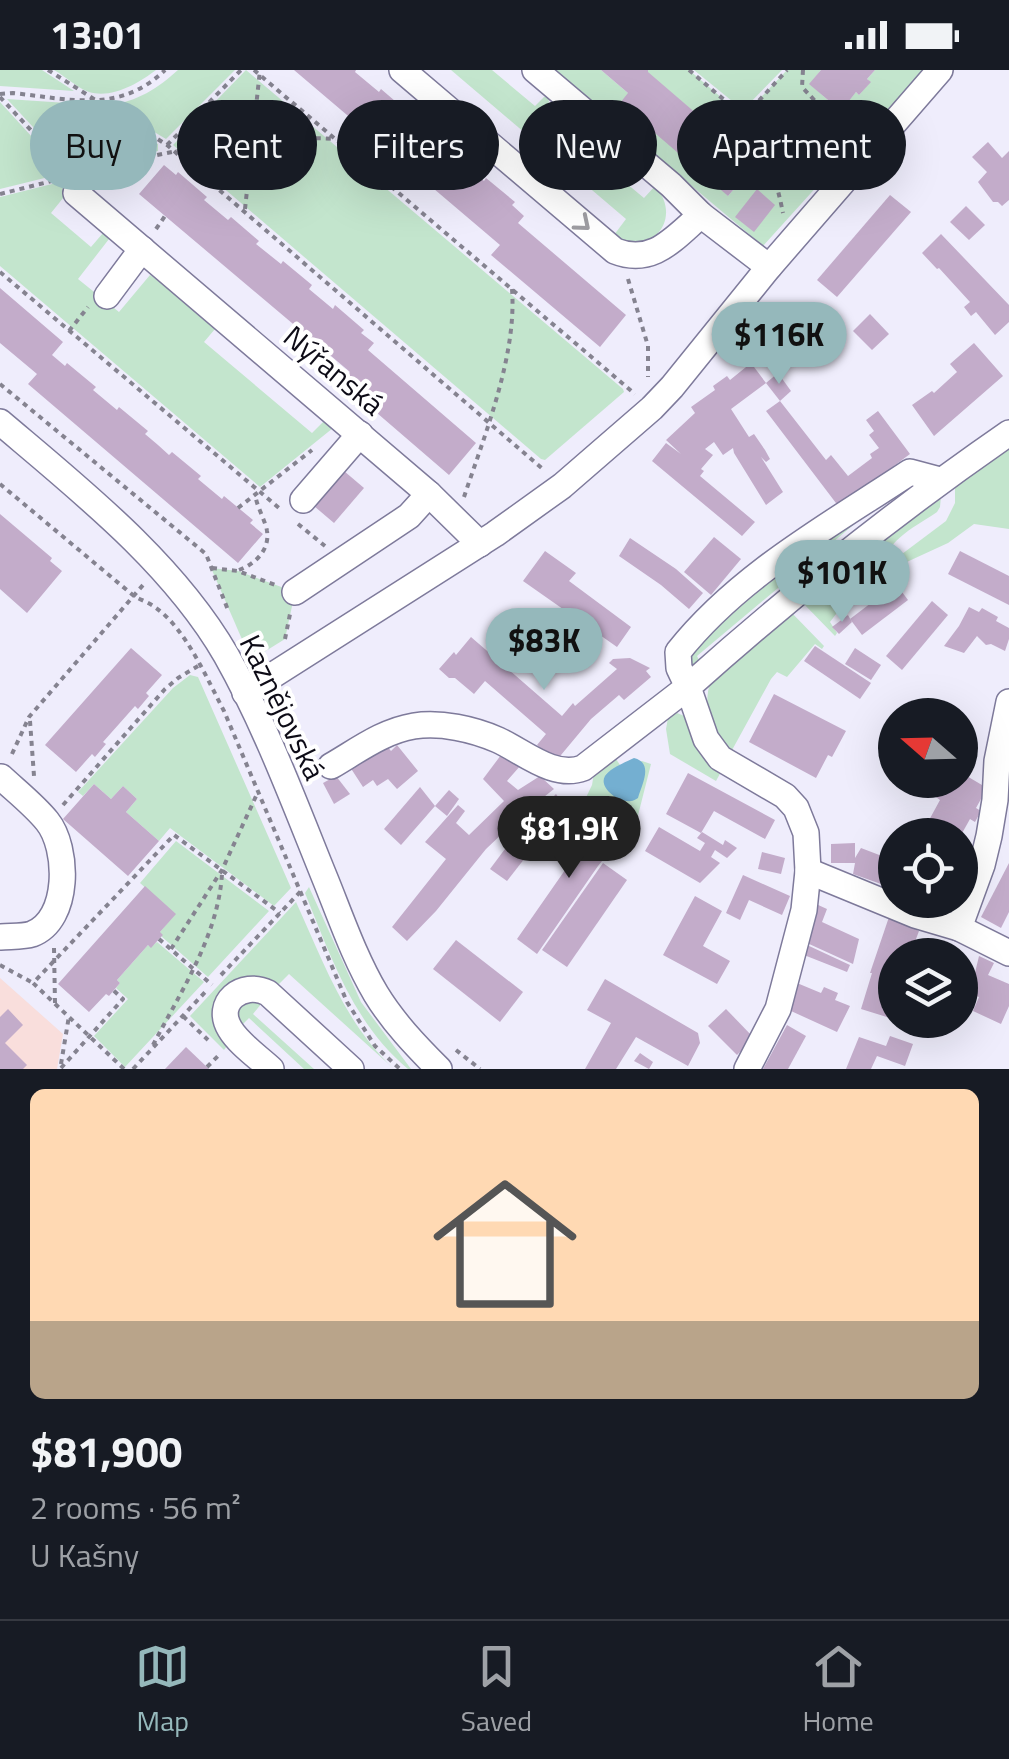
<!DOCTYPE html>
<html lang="en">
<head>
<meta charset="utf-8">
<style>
  body { margin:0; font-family:"Titillium Web",sans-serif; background:#20242c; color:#f1f3f6; height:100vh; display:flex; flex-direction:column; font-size:38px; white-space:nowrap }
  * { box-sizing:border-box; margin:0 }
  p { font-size:32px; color:#9ea1a6 }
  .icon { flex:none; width:55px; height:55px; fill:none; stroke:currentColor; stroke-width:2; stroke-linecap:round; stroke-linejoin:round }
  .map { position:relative; height:999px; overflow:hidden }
  .side { display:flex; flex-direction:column; background:#171b24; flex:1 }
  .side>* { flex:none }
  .banner { position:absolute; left:30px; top:30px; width:950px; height:90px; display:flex; gap:20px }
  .needle { width:65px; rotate:290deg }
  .tools { position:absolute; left:878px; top:628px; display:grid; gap:20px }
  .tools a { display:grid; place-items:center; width:100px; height:100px; border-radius:50%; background:#171b24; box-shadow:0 10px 40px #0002; font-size:50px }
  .price { position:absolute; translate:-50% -85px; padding:0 22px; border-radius:35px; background:#95b8bb; color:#111; font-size:32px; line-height:65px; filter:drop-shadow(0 2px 5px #0008) }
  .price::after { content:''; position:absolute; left:50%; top:60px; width:30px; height:22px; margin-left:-15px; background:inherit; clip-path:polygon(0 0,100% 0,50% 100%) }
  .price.selected { background:#222; color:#fff }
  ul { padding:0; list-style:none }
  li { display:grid; align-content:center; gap:20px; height:530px; padding:0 30px }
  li+li { border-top:2px solid #363941 }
  li span { display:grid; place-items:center; height:310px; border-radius:15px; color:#555 }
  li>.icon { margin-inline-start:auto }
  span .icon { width:180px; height:180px; fill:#fffc; stroke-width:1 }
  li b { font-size:42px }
  .pill { padding:0 35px; border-radius:45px; background:#171b24; box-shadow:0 10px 40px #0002; font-size:35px; line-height:90px }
  .pill.selected { background:#95b8bb; color:#111 }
  .status { display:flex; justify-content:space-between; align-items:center; height:70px; padding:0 50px; background:#171b24; direction:ltr }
  .status svg { height:28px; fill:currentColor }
  .menu { display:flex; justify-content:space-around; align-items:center; height:140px; border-top:2px solid #363941; background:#171b24; font-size:28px; color:#9ea1a6 }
  .menu a { display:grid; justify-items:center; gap:5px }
  .menu .selected { color:#95b8bb }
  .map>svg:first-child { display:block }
</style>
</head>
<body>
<div class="status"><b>13:01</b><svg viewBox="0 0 49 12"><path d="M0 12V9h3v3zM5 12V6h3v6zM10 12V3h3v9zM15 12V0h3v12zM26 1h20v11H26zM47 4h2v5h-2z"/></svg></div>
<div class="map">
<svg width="1009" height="999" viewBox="0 0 1009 999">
  <rect width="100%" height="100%" fill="#efedfc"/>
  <path fill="#f9dedc" d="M0,908L63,964L57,999H0Z"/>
  <g fill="#c3e5cd">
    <path d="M0,0H42L74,21L0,16Z"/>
    <path d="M54,0H156C139,13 112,29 89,22C77,18 65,6 54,0Z"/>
    <path d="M178,0H235L166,69L109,35C137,32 158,18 178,0Z"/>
    <path d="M246,0L623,319L624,322L545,390L541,389L173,75Z"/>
    <path d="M451,0H492L535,36L544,27L548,26L549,32L542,42L608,98L617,89L621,88L622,93L614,103L644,128L655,116C684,148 651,189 614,165L626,149Z"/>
    <path d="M554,0H601L628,23L728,126L755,94L648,3V0H689L743,46L787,0H821L810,14L840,41L856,22L859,25L870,12L867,9L875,0H939L833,123L820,113L763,176Z"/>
    <path d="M694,0H782L743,40Z"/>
    <path d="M7,29L97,35L158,74V81L72,99Z"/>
    <path d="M0,32L65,103L0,119Z"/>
    <path d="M72,109L76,112L51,143L91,177L103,163L109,169L78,209L119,242L150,205L156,209L215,259L204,272L312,363L324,351L333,358L260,417L0,196V127Z"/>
    <path d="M1009,372V459L974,454L948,473L898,496V487L946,451L955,433V411Z"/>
    <path d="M907,410L697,586L701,594L690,598L685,584L736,533Z"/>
    <path d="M941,426L940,437L937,442C917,456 879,473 886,501C859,516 848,528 830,552L837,563L835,566L801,531Z"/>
    <path d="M211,498L238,501L295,522L285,569L251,590Z"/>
    <path d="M790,541L824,576L822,579L815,574L787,607L777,602L771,609L731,682C713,664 702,639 710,613Z"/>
    <path d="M190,605L198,607L291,818L274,836L170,758L159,771L126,742L137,729L123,716L111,729L94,714L83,726L78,722L173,618Z"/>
    <path d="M677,643L687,647L722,700L716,711L670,684L666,659L668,648Z"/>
    <path d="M614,686L620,695L606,704L642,691L651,694L630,777L620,772L628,765L629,758L596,726L580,740L592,715L594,703Z"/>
    <path d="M176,771L269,841L208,907L161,866L160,862L175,844L140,813Z"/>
    <path d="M309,817L361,932L411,999H408C353,953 331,887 305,823Z"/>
    <path d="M296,832C323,891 345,954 394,999L289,904L277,916C233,886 190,937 227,976L224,980L190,946Z"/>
    <path d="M157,872L204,912L125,997L94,966L128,929L116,918L120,913L117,910L148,875L151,877Z"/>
    <path d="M243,931L262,933L253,944L314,999H304L249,948L238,959V935Z"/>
  </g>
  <path fill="#74afd1" d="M634,688C654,693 642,714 638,728C636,729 633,731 631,731C619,733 598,718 605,706C610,698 626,692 634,688Z"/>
  <g fill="#c3acca">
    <path d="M294,0H356L355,2L379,22L381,19L409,43L407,46L431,67L434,64L462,88L460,91L484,111L486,108L515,132L512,135L524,146L518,153L626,245L600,277L491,185L500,175Z"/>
    <path d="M601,0H648V2L755,94L728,126L620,33L628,23Z"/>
    <path d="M821,0H875L867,9L871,12L859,25L856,22L841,41L809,14Z"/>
    <path d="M988,72L1002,88L1009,81V130L1002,136L998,132H993L978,112L987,102L972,87Z"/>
    <path d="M164,95L176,105L178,102L207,127L204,130L228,150L231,147L259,171L256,174L281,194L283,191L312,215L309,219L333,239L335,235L364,260L361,263L374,273L368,280L476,373L449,405L341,312L350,302L139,124Z"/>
    <path d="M757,119L775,135L754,162L735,147Z"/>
    <path d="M890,125L911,142L837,227L817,210Z"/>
    <path d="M966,136L985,155L969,170L950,152Z"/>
    <path d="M941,164L1009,235V252L995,265L976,242L971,246L964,237L970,232L939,198L937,199L922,183Z"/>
    <path d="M0,218L63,272L52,285L65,296L67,293L96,317L93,320L117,340L119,337L148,361L145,364L158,375L169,385L172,382L201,406L198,409L222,429L224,426L253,450L250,453L263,464L238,493L28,314L37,304L0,273Z"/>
    <path d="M870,244L889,264L872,280L853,261Z"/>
    <path d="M974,273L1003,306L934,366L912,335L932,321L934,323L957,302L950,294Z"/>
    <path d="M751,293L766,313L731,339L749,367L754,364L765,380L770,389L766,392L761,387L783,422L766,435L734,383L733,378L723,385L714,372L705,379L713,385L701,399L704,401L700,406L755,452L742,466L652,391L666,373L681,384L666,370L695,343L691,337L715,320L713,316L727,306L730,310Z"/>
    <path d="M778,303L791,321L780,331L766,313Z"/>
    <path d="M780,331L826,390L831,385L848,406L872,388L870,384L879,378L869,365L874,361L866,350L878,341L910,384L839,437L766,341Z"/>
    <path d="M344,401L364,418L334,453L314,436Z"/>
    <path d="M0,444L52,488L50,491L62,501L27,543L0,519Z"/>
    <path d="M714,467L741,489L711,525L684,502Z"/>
    <path d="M630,468L676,499L703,523L689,539L661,515L619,486Z"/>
    <path d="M545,481L576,503L569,511L631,557L617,577L523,511Z"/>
    <path d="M960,481L1009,506V535L948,504Z"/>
    <path d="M896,514L908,530L862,565L850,549Z"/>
    <path d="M932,531L948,545L902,600L886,586Z"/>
    <path d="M969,537L979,542L982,538L998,547L996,551L1009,558V569L1005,581L991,574L986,575L977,566L964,583L944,576L959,556Z"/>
    <path d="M848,545L852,552L839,564L832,557Z"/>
    <path d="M471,567L562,646L573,633L575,636L617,599L609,593L613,589L630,588L650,598L646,601L651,607L624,630L619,625L591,649L556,691L537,675L546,664L485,611L474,624L455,608H449L439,599L454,582L456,585Z"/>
    <path d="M815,576L871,613L860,629L804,591Z"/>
    <path d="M131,578L162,605L146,623L149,626L138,639L135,636L103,672L106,674L95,687L92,684L76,702L45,675Z"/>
    <path d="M855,578L881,595L871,610L845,594Z"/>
    <path d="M774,624L846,661L832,687L828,685L816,708L749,672Z"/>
    <path d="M386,675L391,681L397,675L418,701L397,719L388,709L377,716L373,710L363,717L350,697Z"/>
    <path d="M501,685L521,695L507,711L518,720L540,706L554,719L525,742L486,779L436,841L407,871L392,857L446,789L425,772L458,735L465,741L456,753L469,765L504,731L483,709Z"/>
    <path d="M960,702L987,718L976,738L981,741L975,752L970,749L961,765H951L928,752L940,730L933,725L939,714L946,719L951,710H960Z"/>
    <path d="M688,703L775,750L765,769L714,741L701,763L666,744Z"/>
    <path d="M336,706L350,724L334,734L323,713Z"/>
    <path d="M94,714L111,729L123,716L137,729L126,742L159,771L128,806L63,749Z"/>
    <path d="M420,717L435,736L401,775L384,759Z"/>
    <path d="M449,720L459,729L447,746L435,736Z"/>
    <path d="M556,724L561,731L544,749L537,743Z"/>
    <path d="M583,743L618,771L598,796L537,884L517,869L572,790L574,791L582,782L563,767Z"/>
    <path d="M528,748L546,761L507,811L490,799Z"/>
    <path d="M659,757L700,781L705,773L697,768L702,762L723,775L725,770L737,778L727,788L715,780L711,787L720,793L700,813L645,781Z"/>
    <path d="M855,773V788L861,778L895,791V819L853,804L855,793H831V774Z"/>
    <path d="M762,782L785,788L781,804L758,799Z"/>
    <path d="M603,793L627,810L567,897L542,880Z"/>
    <path d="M1009,793V842L1001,858L981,847Z"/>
    <path d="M743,805L790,826L782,845L749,830L740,850L726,843Z"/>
    <path d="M145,816L176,844L160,862L163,865L159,869L151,878L148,875L117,910L120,913L109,926L106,924L89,942L58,914Z"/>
    <path d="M695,826L722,841L703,876L730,891L717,914L663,885Z"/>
    <path d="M919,830H956L952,843Z"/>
    <path d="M816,834L827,839L822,852L859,869L853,894L807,873Z"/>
    <path d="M889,847L919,861L910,885H895V932L890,948L861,939L872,903H870Z"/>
    <path d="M456,870L523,922L500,952L433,899Z"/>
    <path d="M807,875L850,895L847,902L804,885Z"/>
    <path d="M979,886L994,893L988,905L1009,914V936L1001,954L973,941L979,927L970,924Z"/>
    <path d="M605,909L698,963L700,973L688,996L636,967L616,999H585L611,953L587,940Z"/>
    <path d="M797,913L821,923L824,917L838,923L835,930L850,936L837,962L791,941Z"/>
    <path d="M8,939L23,955L5,973L27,995L23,999H0V947Z"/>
    <path d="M726,939L754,968L737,985L708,956Z"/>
    <path d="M787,955L806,966L788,999H763Z"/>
    <path d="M890,966L913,974L905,996L877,986L871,999H846L859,967L886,976Z"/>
    <path d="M186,977L209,999H165Z"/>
    <path d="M640,983L653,992L649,999L634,991Z"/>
  </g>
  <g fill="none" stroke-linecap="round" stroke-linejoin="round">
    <defs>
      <g id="minor">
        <path d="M402,0L615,181C653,196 674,168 701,145"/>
        <path d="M535,0L671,115L701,145L769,197"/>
        <path d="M76,123L429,424L480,474"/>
        <path d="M107,226L142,179"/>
        <path d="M0,352C79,419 173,493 226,585C265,654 294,732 324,806C340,845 354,887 376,924C393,952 416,976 439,999"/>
        <path d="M303,430L360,364"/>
        <path d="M295,522L409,446L429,424"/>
        <path d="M245,623L495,464L562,416L652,338L672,317L769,197L940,0"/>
        <path d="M331,696C357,681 383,661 414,656C441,652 473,659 498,670C524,682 554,709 583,698L688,617L679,598L678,582C739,505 830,455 910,402L940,410"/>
        <path d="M808,801L915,845L959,858L1009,883"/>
        <path d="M959,858L982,795L989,766L995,730L997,691L1009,632"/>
        <path d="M0,867C10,866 23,867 32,864C70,850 69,778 47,751C34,735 16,721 1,707"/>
        <path d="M271,999C258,987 239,974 230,959C214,933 242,910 268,923L351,999"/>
        <path d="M747,999L778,939L804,840L808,801L806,763L796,738L785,726L720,688L706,669L688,617C791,525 896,441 1009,363"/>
      </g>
    </defs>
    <use href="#minor" stroke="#7e7a9b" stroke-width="28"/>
    <g stroke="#858390" stroke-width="4" stroke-dasharray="5 5" stroke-linecap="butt">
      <path d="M48,0L167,75L545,401"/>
      <path d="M254,0L635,324"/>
      <path d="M689,0L815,107"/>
      <path d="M803,0L802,17C828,45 834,48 833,87"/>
      <path d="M0,24L13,23C70,29 120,44 165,0"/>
      <path d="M0,27L68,100"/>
      <path d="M754,57C768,84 777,113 783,143"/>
      <path d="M727,69L744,47L787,0"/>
      <path d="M167,75L241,0"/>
      <path d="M89,101C173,80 248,64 336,69"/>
      <path d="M0,124L56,110"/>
      <path d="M245,139L260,0"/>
      <path d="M156,159L165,146"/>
      <path d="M0,202L279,438"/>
      <path d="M628,209L648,276V307"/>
      <path d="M69,261L88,237"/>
      <path d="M0,314L206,484L228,540"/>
      <path d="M0,414L134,526C141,530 150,533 156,538C186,559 207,609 224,641L347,932L375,976L400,999"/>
      <path d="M464,427C485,364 517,285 512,219"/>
      <path d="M238,438L312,380"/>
      <path d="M298,454L325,476"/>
      <path d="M212,498L238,501L275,515"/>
      <path d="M239,500C255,494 270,480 267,461C266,453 258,438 256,429L257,425"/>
      <path d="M285,569L290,544"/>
      <path d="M30,651L34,706"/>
      <path d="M12,684L29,647L143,515"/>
      <path d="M63,735L165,619L178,608L198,596"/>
      <path d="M159,869L212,915"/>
      <path d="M54,878L55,933"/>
      <path d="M171,879L222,800L257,724"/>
      <path d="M0,895L33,913"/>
      <path d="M221,905L301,821"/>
      <path d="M183,946L208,970"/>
      <path d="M153,975C181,921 218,866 222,804"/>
      <path d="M456,980L480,999"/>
      <path d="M61,994L69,946"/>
      <path d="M207,997L221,983"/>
      <path d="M61,998L123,929L113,920"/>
      <path d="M124,999L33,913L174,765L280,843"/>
      <path d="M133,999L208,919"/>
    </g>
    <use href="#minor" stroke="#fff" stroke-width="25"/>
  </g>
  <defs><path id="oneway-chevron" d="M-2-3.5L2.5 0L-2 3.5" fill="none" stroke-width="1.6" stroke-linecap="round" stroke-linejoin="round" transform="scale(2.5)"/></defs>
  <use stroke="#9e9da2" href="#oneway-chevron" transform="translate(583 154) rotate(40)"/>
  <g text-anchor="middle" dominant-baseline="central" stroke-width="8" stroke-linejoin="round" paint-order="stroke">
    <g font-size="30" fill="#0d0b16" stroke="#fff">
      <text transform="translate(334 300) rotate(40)">Nýřanská</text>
      <text transform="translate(283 637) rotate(64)">Kaznějovská</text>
    </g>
  </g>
</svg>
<div class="tools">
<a><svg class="needle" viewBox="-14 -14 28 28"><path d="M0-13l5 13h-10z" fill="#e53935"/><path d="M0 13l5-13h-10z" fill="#9ea1a6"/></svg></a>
<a><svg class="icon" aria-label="locate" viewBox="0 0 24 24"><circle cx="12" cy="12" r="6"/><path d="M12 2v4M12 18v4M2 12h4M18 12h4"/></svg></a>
<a><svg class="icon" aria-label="layers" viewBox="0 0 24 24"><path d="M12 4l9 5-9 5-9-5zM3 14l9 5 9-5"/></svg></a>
</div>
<b class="price" style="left:779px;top:317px">$116K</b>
<b class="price" style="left:842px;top:555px">$101K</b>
<b class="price" style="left:544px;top:623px">$83K</b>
<b class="price selected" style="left:569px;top:811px">$81.9K</b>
<div class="banner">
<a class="pill selected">Buy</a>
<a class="pill">Rent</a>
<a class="pill">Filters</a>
<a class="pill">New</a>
<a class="pill">Apartment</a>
</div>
</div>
<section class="side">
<ul>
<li><span style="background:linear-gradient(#ffd9b3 75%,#b9a48a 0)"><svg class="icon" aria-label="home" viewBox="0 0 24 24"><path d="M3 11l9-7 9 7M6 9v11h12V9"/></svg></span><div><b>$81,900</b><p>2 rooms · 56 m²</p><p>U Kašny</p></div></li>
</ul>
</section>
<nav class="menu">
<a class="selected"><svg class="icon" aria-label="map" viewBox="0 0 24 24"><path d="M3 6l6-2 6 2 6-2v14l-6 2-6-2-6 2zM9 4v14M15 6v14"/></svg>Map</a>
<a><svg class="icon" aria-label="saved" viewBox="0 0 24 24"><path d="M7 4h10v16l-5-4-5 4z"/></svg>Saved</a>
<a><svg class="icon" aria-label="home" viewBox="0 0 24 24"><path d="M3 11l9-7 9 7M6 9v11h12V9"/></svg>Home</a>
</nav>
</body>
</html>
